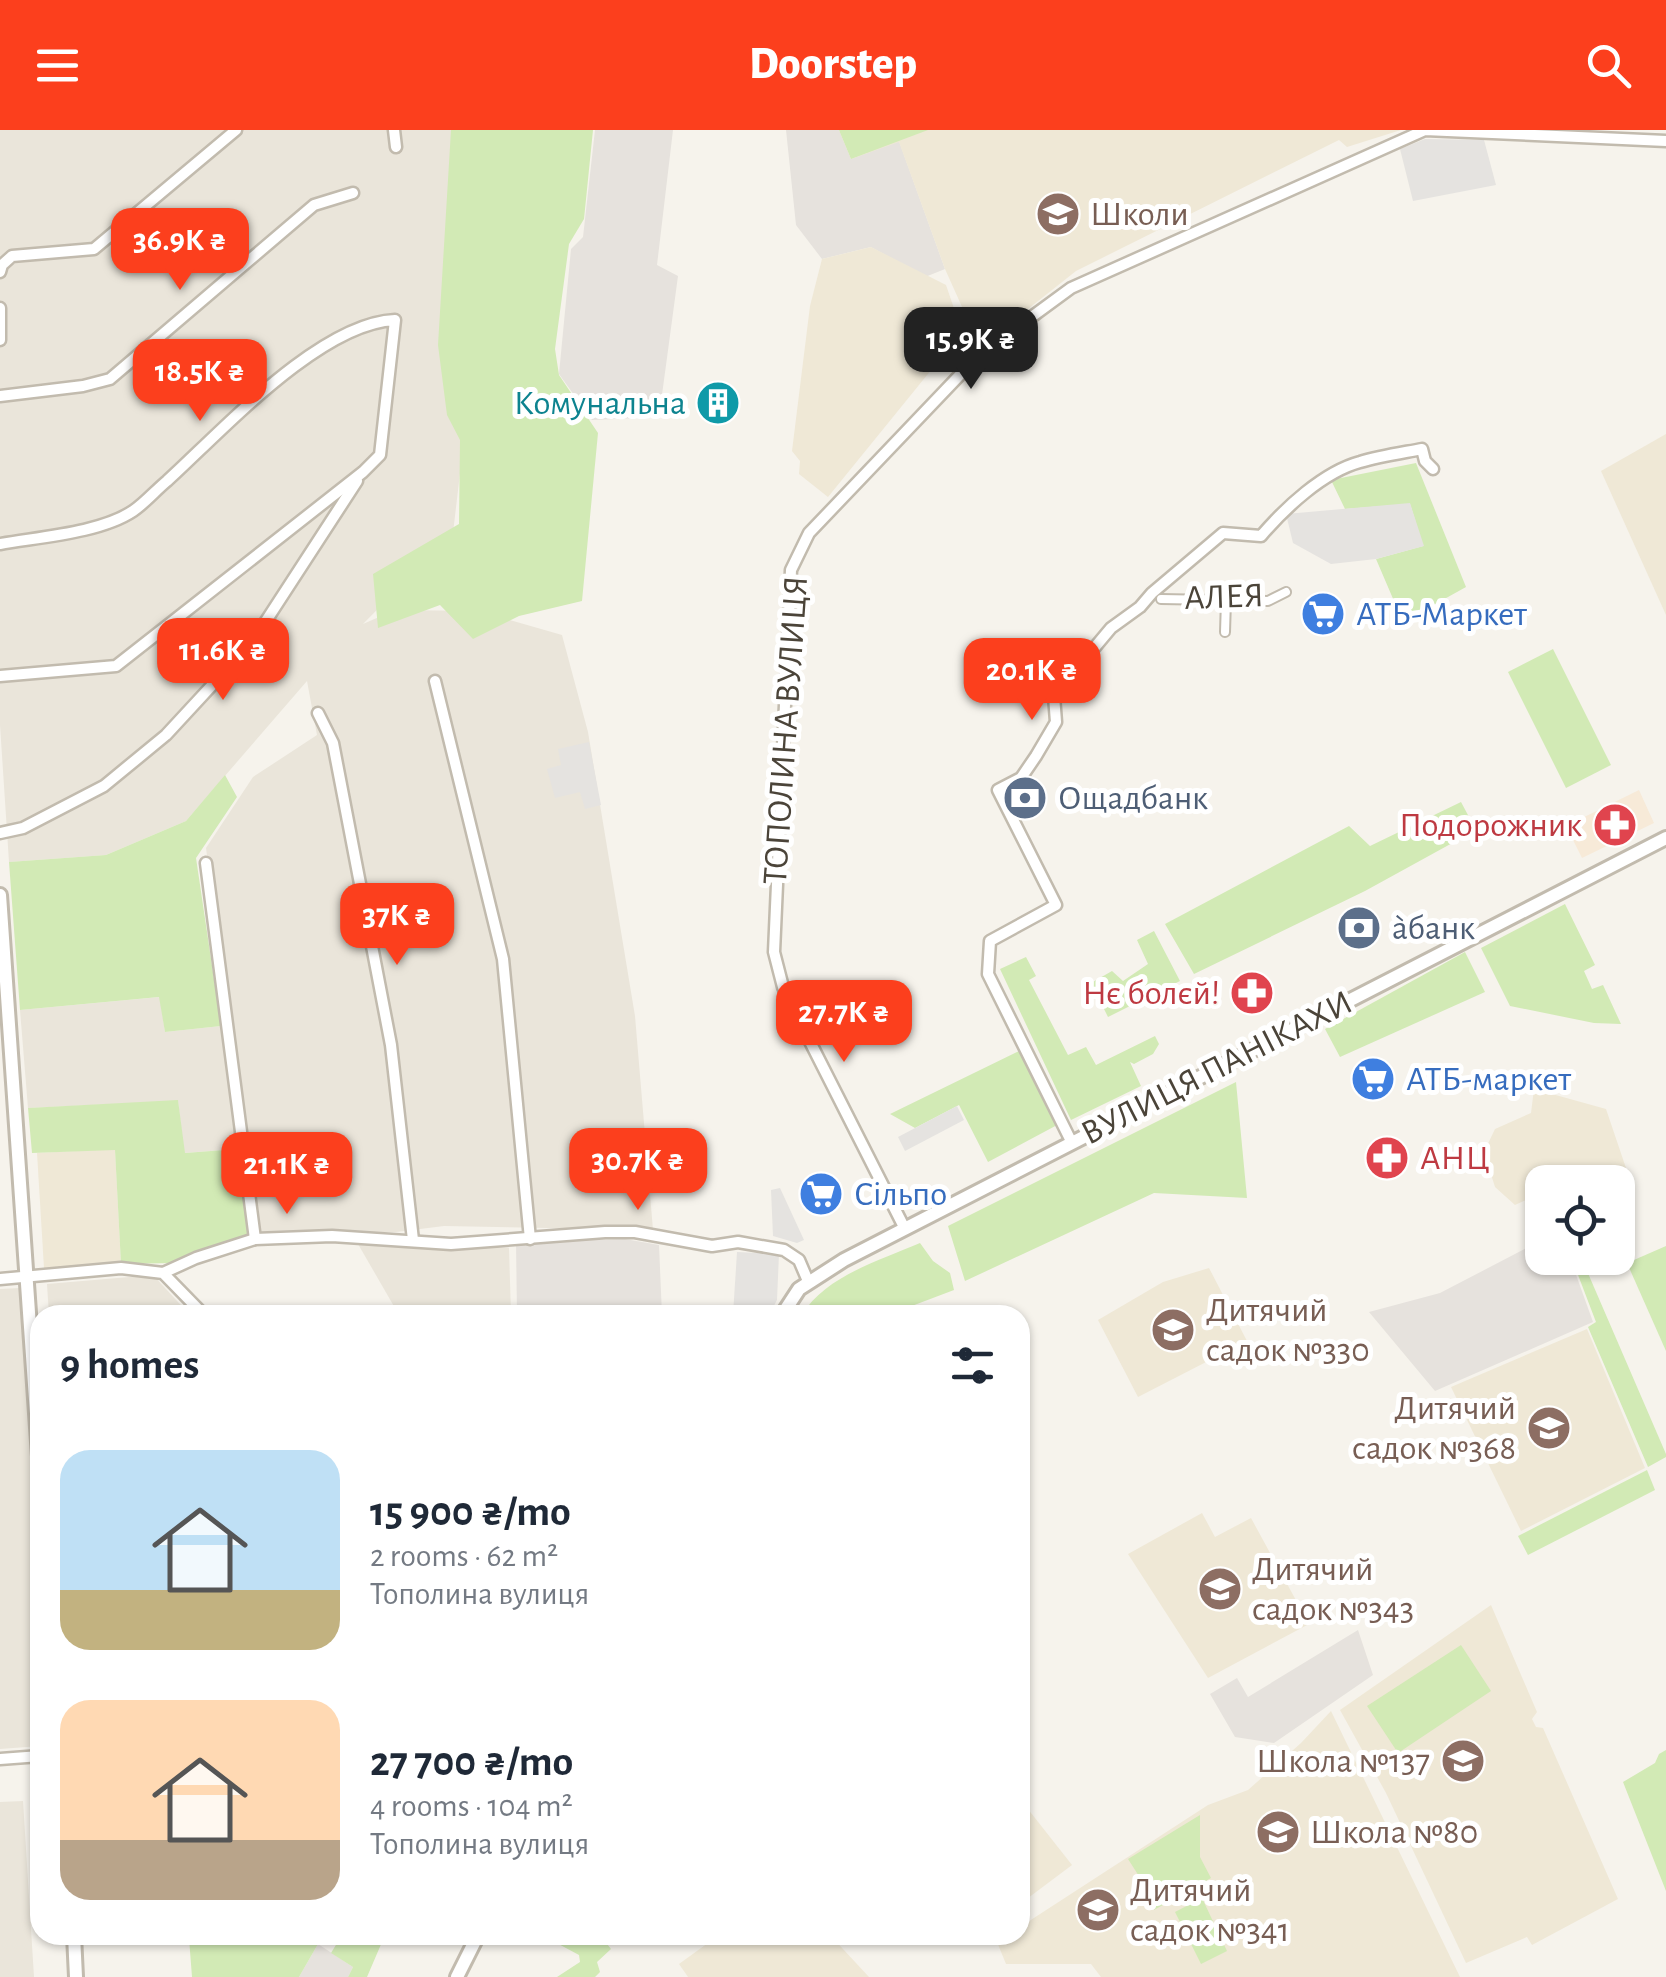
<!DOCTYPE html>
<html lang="en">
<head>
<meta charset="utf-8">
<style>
  body { margin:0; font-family:"Alegreya Sans",sans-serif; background:#f2f2f3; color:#1f2937; height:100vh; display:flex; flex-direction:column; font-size:38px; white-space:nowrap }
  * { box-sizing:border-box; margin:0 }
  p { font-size:32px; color:#747a83 }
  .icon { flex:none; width:55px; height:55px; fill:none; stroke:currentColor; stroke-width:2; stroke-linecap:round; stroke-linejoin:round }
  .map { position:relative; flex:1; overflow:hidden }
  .panel { position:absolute; left:30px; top:1175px; width:1000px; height:640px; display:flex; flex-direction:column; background:#fff; border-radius:30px; box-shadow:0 2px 8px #0004 }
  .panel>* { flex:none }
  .tools { position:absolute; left:1525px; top:1035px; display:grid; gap:20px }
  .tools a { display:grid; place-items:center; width:110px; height:110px; border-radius:20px; background:#fff; box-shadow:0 2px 8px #0004; font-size:50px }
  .price { position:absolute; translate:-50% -85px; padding:0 22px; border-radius:20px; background:#fc3f1d; color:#fff; font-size:32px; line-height:65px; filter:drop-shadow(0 2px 5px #0008) }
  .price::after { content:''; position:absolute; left:50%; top:60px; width:30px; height:22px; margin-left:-15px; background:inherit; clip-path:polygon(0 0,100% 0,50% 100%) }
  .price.on { background:#222; color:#fff }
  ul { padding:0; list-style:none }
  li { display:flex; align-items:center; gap:30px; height:250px; padding:0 30px }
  li span { display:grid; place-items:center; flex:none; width:280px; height:200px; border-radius:30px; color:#555 }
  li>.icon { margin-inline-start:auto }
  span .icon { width:120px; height:120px; fill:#fffc; stroke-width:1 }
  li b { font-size:42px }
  h2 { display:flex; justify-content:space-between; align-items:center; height:120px; padding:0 30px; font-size:42px }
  header { display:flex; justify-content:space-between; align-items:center; height:130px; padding:0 30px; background:#fc3f1d; color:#fff; font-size:45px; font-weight:800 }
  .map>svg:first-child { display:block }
</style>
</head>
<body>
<header><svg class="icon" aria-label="menu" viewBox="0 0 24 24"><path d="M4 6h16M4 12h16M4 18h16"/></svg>Doorstep<svg class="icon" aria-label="search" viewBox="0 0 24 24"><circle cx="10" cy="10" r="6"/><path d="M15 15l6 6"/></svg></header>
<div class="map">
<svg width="1666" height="1847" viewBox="0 0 1666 1847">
  <rect width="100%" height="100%" fill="#f6f3ec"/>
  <g fill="#eae5da">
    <path d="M0,0H478L472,241L453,403L363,494L395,480L479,481L562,505L588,602L635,886L653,1100L444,1096L396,1102L299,1103L257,1109L206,718L253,647L317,605L307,551L186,691L106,725L9,732L0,595Z"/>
    <path d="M160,867L165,902L221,896L237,1019L184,1023L178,971L28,978L20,880Z"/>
    <path d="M411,1113L509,1118L511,1185H399L358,1114Z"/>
    <path d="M153,1145L190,1185H49L47,1154Z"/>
    <path d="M20,1158L40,1473V1616L0,1619V1159Z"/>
    <path d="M23,1671L34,1847H0V1672Z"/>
  </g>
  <path fill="#f7ead8" d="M1639,660L1654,693L1582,728L1566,696Z"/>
  <g fill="#e6e2dd">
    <path d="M595,0H673L657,135L678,146L659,287L592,290L559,244L571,119L583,107Z"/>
    <path d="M786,0H839L851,29L899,11L945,139L925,147L871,117L822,129L796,95Z"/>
    <path d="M625,1109L659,1115L662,1185H517L516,1112Z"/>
    <path d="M1542,1110V1128H1570L1593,1192L1435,1261L1369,1182L1440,1163Z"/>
    <path d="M1358,1500L1373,1545L1274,1613L1235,1607L1210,1564L1237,1548L1248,1567Z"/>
    <path d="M318,1814L353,1837L348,1847H299Z"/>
  </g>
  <g fill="#efe8d6">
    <path d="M839,0H1401L1347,17L1339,10L1076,141L980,217L945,139L899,12L851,29Z"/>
    <path d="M871,117L946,155L962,202L828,367L799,344L800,331L792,321L810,176L822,129Z"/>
    <path d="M1666,304V485L1601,341Z"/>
    <path d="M1534,959L1606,979L1627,1041L1601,1052H1542V1063L1515,1075L1495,1057L1484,1022L1495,999L1531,983Z"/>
    <path d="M115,1019L121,1134L44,1138L37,1023Z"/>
    <path d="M1209,1138L1247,1211L1138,1267L1098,1190L1163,1152Z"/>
    <path d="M1587,1199L1645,1338L1521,1401L1451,1257Z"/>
    <path d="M1202,1383L1215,1407L1251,1388L1309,1494L1208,1548L1128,1424Z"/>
    <path d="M1491,1475L1537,1582L1532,1589L1536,1597L1543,1598L1618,1769L1532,1815L1527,1807L1466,1833L1386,1663L1340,1580Z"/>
    <path d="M1331,1581L1460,1847H1101L1091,1834H1006L997,1812L1008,1805H1020V1797L1208,1675L1248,1660L1301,1613Z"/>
    <path d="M1020,1669L1072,1735L1020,1774Z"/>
    <path d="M719,1805H830L869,1847H688L679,1834Z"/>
  </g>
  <g fill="#d2eab5">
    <path d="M451,0H593L584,89L569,114L555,219L559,245L598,303L582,471L519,486L473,509L440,475L378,498L373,444L459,394L460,310L447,285L438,215Z"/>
    <path d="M839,0H928L851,29Z"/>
    <path d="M1416,333L1466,457L1403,492L1376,429L1423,416L1410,374L1345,379L1331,350Z"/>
    <path d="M1553,519L1611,635L1566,658L1508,542Z"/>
    <path d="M225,645L237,667L196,728L221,896L165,902L159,867L20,880L9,732L106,725L186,691Z"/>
    <path d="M1461,672L1476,700L1365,761L1194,844L1165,794L1349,696L1370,716Z"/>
    <path d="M1565,774L1595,835L1584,841L1592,859L1603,855L1621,894L1594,893L1510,876L1481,818Z"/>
    <path d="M1154,801L1180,851L1108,887L1091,853L1112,841L1123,851L1148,834L1137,810Z"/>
    <path d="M1465,822L1485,862L1340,927L1325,899Z"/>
    <path d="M1026,827L1036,846L1029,850L1068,925L1086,917L1096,935L1155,906L1159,914L1153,924L1134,934L1130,932L1141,956L1071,990L1000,839Z"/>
    <path d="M1021,920L1059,994L988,1032L959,975L915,998L890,984Z"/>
    <path d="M1236,952L1247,1068L1154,1063L965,1151L948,1096Z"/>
    <path d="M178,970L185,1023L237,1019L251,1106L173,1133L121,1134L115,1020L32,1023L28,978Z"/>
    <path d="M920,1113L933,1131L950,1143L954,1160L888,1185H802C825,1146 881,1130 920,1113Z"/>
    <path d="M1666,1116V1221L1627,1133Z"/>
    <path d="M1584,1134L1666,1324V1327L1648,1337L1588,1197L1596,1192L1575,1137Z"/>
    <path d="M1647,1340L1655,1360L1528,1425L1518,1406Z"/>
    <path d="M1461,1515L1491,1561L1398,1623L1367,1576Z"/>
    <path d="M1666,1620V1761L1623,1652L1655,1633L1659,1624Z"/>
    <path d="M1200,1685V1727L1211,1748L1154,1780L1153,1768L1128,1729Z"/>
    <path d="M1202,1768L1227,1821L1201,1834L1175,1782Z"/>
    <path d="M221,1805V1811H262L266,1805H310L318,1814L299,1847H192L189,1808Z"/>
    <path d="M342,1805H385L367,1847H348L353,1837L331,1823Z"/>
    <path d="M551,1805H600L611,1819L597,1832L600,1842L595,1847H557L580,1832L579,1825L551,1810Z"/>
  </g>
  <g fill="#e5e3e0">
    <path d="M1425,9L1484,10L1496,55L1413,71L1400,19Z"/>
    <path d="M1410,373L1424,416L1376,429L1331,434L1293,413L1286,384Z"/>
    <path d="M589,612L601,675L585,679L580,662L555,668L547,639L561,635L558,619Z"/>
    <path d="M957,976L964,990L905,1021L898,1007Z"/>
    <path d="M780,1058L804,1110L797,1113L773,1106L771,1060Z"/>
    <path d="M737,1122L779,1124L777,1170L769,1185H733Z"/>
  </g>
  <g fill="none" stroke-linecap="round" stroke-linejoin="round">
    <defs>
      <g id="pedestrian">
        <path d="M1161,469L1268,471L1286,462"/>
        <path d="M1225,502L1226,470"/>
      </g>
      <g id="minor">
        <path d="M394,0L396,17"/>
        <path d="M0,142L2,135L12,126L94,119L236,0"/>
        <path d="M0,178V210"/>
        <path d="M0,266L83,256L110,249L314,75L353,63"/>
        <path d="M0,414C39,407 100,403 133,381C145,373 156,360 167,351C222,301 320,193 395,190L380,325L363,342L116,536L0,546"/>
        <path d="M435,551L503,829L530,1109"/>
        <path d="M318,583L333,613L391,915L413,1110"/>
        <path d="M0,703L23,698L104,656L166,605L253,511L357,351"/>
        <path d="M206,733L255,1109"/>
        <path d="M1072,1013L988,844L990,811L1056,775L998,660L1021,648L1036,626L1056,592L1054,566L1111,498L1140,477L1152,463L1223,403L1261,406C1285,378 1323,342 1360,332C1380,326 1401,323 1422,319L1425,331L1433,339"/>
        <path d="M905,1099L793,878L783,857L774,822L791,440L809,403L977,227L1071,158L1425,0L1666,11"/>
        <path d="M163,1143L196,1128L255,1109L332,1106L451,1114L605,1102H635L712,1116L738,1112L784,1120L799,1130L808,1151"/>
        <path d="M0,1149L121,1138L163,1143L204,1185"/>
        <path d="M0,1629L40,1626"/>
      </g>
      <g id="tertiary">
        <path d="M0,765L40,1341"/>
        <path d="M782,1185L799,1159L844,1130L1666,708"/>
        <path d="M74,1805L76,1847"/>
        <path d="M457,1847L478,1805"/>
      </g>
    </defs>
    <use href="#pedestrian" stroke="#c2bbae" stroke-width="12"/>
    <use href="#minor" stroke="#c2bbae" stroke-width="15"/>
    <use href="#tertiary" stroke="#c2bbae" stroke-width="18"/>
    <use href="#pedestrian" stroke="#fff" stroke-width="8"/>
    <use href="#minor" stroke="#fff" stroke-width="10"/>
    <use href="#tertiary" stroke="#fff" stroke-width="12"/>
  </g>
  <defs>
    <symbol id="school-disc" viewBox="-11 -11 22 22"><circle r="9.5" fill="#8d6e63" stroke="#fff"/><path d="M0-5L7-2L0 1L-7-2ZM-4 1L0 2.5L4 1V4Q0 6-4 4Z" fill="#fff"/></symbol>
    <symbol id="building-disc" viewBox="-11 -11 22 22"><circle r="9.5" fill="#0f9aa8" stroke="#fff"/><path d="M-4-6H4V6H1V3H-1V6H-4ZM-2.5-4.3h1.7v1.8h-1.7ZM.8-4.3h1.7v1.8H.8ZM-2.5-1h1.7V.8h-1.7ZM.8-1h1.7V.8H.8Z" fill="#fff"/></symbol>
    <symbol id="supermarket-disc" viewBox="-11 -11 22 22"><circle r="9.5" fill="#3f7fe0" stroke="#fff"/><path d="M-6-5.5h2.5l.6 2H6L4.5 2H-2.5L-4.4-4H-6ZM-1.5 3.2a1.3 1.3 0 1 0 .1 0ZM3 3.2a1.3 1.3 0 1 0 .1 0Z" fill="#fff"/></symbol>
    <symbol id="bank-disc" viewBox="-11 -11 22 22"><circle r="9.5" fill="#5c6f8a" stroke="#fff"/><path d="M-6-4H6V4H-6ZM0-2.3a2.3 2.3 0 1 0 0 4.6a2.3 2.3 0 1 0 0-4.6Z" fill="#fff"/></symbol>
    <symbol id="pharmacy-disc" viewBox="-11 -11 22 22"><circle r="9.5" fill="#e0444e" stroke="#fff"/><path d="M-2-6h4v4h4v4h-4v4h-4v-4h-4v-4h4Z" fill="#fff"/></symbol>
  </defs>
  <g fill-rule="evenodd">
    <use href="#school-disc" x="1033" y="59" width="50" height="50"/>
    <use href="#building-disc" x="693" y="248" width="50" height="50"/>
    <use href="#supermarket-disc" x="1298" y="459" width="50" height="50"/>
    <use href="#bank-disc" x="1000" y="643" width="50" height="50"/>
    <use href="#pharmacy-disc" x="1590" y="670" width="50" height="50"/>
    <use href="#bank-disc" x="1334" y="773" width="50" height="50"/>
    <use href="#pharmacy-disc" x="1227" y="838" width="50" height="50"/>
    <use href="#supermarket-disc" x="1348" y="924" width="50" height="50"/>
    <use href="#pharmacy-disc" x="1362" y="1003" width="50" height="50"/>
    <use href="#supermarket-disc" x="796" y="1039" width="50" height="50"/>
    <use href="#school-disc" x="1148" y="1175" width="50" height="50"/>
    <use href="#school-disc" x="1524" y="1273" width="50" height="50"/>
    <use href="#school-disc" x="1195" y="1434" width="50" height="50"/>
    <use href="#school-disc" x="1438" y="1606" width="50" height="50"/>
    <use href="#school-disc" x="1253" y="1677" width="50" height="50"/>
    <use href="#school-disc" x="1073" y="1755" width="50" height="50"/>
  </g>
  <g text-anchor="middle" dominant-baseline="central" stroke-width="10" stroke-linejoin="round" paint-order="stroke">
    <g font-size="35" fill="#785e54" stroke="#fff" text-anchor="start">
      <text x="1090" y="84">Школи</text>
      <text x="1206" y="1180">Дитячий<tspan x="1206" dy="40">садок №330</tspan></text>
      <text x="1516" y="1278" text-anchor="end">Дитячий<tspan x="1516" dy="40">садок №368</tspan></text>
      <text x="1252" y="1439">Дитячий<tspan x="1252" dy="40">садок №343</tspan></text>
      <text x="1430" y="1631" text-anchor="end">Школа №137</text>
      <text x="1310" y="1702">Школа №80</text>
      <text x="1130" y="1760">Дитячий<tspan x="1130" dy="40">садок №341</tspan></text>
    </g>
    <g font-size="35" fill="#0d838f" stroke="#fff" text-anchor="end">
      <text x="686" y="273">Комунальна</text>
    </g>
    <g font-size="35" fill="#4b4439" stroke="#fff">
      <text transform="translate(1224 467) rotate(-2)">АЛЕЯ</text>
      <text transform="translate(786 600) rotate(-86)">ТОПОЛИНА ВУЛИЦЯ</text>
      <text transform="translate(1217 938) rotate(-27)">ВУЛИЦЯ ПАНІКАХИ</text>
    </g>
    <g font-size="35" fill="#366cbe" stroke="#fff" text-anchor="start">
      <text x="1356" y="484">АТБ-Маркет</text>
      <text x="1406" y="949">АТБ-маркет</text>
      <text x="854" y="1064">Сільпо</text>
    </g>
    <g font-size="35" fill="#4e5e75" stroke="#fff" text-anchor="start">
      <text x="1058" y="668">Ощадбанк</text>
      <text x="1392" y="798">а̀банк</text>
    </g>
    <g font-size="35" fill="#be3a42" stroke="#fff" text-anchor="end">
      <text x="1582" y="695">Подорожник</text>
      <text x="1220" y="863">Нє болєй!</text>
      <text x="1420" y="1028" text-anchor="start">АНЦ</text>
    </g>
  </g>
</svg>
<div class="tools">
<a><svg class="icon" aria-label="locate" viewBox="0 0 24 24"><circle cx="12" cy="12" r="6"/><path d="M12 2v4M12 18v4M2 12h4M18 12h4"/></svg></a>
</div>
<b class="price" style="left:180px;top:163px">36.9K ₴</b>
<b class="price on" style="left:971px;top:262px">15.9K ₴</b>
<b class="price" style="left:200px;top:294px">18.5K ₴</b>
<b class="price" style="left:223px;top:573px">11.6K ₴</b>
<b class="price" style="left:1032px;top:593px">20.1K ₴</b>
<b class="price" style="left:397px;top:838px">37K ₴</b>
<b class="price" style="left:844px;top:935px">27.7K ₴</b>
<b class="price" style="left:638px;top:1083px">30.7K ₴</b>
<b class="price" style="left:287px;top:1087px">21.1K ₴</b>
<section class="panel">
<h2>9 homes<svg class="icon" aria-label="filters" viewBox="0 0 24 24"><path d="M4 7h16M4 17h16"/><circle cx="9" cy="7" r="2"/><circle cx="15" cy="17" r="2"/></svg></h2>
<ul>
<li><span style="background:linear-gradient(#bfe0f5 70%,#c2b280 0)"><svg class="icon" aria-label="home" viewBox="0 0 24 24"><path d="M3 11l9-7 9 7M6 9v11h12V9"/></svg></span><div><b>15 900 ₴/mo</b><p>2 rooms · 62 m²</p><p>Тополина вулиця</p></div></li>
<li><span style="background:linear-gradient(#ffd9b3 70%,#b9a48a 0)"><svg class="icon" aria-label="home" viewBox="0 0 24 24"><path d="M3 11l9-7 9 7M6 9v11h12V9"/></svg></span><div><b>27 700 ₴/mo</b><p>4 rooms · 104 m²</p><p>Тополина вулиця</p></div></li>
</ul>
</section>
</div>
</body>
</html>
